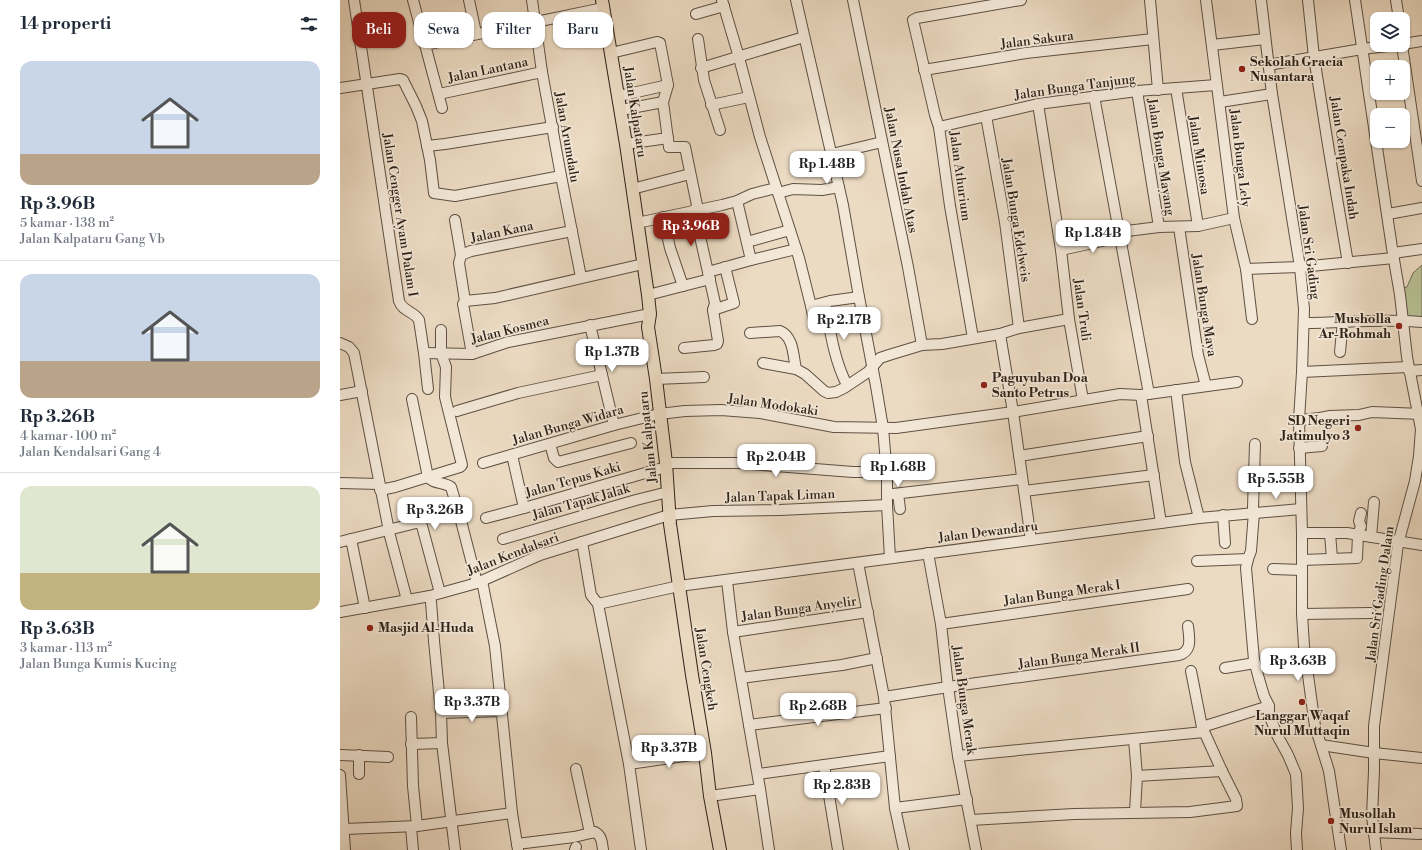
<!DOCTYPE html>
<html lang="id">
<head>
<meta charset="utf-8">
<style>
  body { margin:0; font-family:"Libre Bodoni",serif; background:#f6f6f7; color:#1f2937; height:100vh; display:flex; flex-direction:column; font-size:15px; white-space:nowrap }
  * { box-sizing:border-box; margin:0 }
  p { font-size:13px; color:#747a83 }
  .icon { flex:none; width:22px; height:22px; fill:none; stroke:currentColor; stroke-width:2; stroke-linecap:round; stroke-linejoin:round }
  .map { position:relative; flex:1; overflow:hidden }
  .drawer { display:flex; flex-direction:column; background:#fff; width:340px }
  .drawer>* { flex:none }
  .guide { position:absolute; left:12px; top:12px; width:380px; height:36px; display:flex; gap:8px }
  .fabs { position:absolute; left:1030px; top:12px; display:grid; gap:8px }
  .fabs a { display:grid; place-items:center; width:40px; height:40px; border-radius:8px; background:#fff; box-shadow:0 1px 3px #0004; font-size:20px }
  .price { position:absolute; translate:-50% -34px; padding:0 9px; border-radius:8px; background:#fff; color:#222; font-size:13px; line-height:26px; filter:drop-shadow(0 1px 2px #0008) }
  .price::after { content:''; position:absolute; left:50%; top:24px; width:12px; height:9px; margin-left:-6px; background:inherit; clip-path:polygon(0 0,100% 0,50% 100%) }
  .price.current { background:#8f2418; color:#fff }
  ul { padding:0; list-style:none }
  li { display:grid; align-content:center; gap:8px; height:212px; padding:0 20px }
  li+li { border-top:1px solid #e0e1e3 }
  li span { display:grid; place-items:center; height:124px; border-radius:12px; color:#555 }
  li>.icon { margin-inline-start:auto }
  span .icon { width:72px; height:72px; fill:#fffc; stroke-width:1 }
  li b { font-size:17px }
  h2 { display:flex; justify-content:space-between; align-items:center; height:48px; padding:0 20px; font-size:17px }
  .chip { padding:0 14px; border-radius:12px; background:#fff; box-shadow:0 1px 3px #0004; font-size:14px; line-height:36px }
  .chip.current { background:#8f2418; color:#fff }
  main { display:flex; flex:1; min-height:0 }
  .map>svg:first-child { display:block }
</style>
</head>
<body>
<main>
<section class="drawer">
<h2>14 properti<svg class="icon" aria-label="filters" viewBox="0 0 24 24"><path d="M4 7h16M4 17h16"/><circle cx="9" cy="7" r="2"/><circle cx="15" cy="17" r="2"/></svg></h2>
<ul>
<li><span style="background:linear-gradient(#c9d6e8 75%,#b9a48a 0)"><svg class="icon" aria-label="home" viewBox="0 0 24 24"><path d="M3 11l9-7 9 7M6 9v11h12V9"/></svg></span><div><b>Rp 3.96B</b><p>5 kamar · 138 m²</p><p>Jalan Kalpataru Gang Vb</p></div></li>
<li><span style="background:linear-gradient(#c9d6e8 70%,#b9a48a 0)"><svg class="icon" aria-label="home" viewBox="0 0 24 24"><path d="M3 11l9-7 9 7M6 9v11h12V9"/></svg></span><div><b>Rp 3.26B</b><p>4 kamar · 100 m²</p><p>Jalan Kendalsari Gang 4</p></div></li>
<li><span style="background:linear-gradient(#dfe7d0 70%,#c2b280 0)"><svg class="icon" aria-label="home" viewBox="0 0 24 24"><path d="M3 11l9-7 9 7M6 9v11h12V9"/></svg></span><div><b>Rp 3.63B</b><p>3 kamar · 113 m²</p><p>Jalan Bunga Kumis Kucing</p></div></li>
</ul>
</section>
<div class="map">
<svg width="1082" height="850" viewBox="0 0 1082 850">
  <rect width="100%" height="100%" fill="#ecdbc3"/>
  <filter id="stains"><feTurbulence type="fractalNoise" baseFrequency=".005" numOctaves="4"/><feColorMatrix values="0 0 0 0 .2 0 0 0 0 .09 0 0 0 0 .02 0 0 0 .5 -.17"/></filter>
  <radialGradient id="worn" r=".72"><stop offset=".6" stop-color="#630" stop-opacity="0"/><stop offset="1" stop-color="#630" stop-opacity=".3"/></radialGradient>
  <path fill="#b7c094" stroke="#727056" d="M1082,265V321L1066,319L1062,288L1067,287L1073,273Z"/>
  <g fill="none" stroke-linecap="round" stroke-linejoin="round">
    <defs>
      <g id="minor">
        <path d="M14,0L59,301C63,312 74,311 79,320L84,353L88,389"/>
        <path d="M73,0L102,108"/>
        <path d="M129,0L136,33"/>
        <path d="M192,0L202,72L221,176L241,277"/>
        <path d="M382,0L398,54L420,137L459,258L471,306L490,301L519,297"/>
        <path d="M456,0L503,205L519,297L536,386L543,428L547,475V505L550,558"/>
        <path d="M513,0L568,267L582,345"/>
        <path d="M810,0L818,90"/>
        <path d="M866,0L894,218L906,269L912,319"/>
        <path d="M921,0L932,94L960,267L964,309L962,372L959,420L962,533V614L964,646L975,726L989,771L1001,850"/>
        <path d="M968,0L974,57L989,151L1008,263"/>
        <path d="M1015,0L1052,248L1060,295L1067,357L1081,429L1079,456L1075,481L1058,544L1034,726V771L1032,816L1036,850"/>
        <path d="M1056,0L1059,19"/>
        <path d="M356,14L384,6"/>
        <path d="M358,39L364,80L380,130"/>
        <path d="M1063,44L1082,41"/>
        <path d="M85,45L263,8"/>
        <path d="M872,45L925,39"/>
        <path d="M1062,45L1082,181"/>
        <path d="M271,53L317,42L320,43L328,85L323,102L329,147H345L358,210"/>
        <path d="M928,65L1022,49L1056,45"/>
        <path d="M361,68L464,37"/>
        <path d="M584,70L686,53L813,39"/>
        <path d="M0,88L60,79L63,80L76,106L82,121L90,160L94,193L115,196L221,176"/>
        <path d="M836,88L858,226"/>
        <path d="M797,91L819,227"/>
        <path d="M99,94L202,72"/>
        <path d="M279,96L328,85"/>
        <path d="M754,96L809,394"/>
        <path d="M880,102L932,94"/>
        <path d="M698,104L721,250L729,319L743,400"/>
        <path d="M371,105L409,97"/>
        <path d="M281,110L323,102"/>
        <path d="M646,116L665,222L679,328"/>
        <path d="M599,127L698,104L797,91L876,85"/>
        <path d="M286,144L328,138"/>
        <path d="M87,146L105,144L213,127"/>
        <path d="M492,154L542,142"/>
        <path d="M292,189L350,174"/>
        <path d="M438,193L453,189L482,190L499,187"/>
        <path d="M1048,214L1082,208"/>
        <path d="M323,217L330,248L343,286"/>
        <path d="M115,220L121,255"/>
        <path d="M297,223L382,205L397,201L412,194L436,188"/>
        <path d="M839,227L858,355L866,386"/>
        <path d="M779,232L819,227L858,226L894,218"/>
        <path d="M407,242L450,230"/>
        <path d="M721,250L780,237"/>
        <path d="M1053,253L1082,249"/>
        <path d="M411,260L456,249"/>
        <path d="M906,269L960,267L1054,258"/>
        <path d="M368,272L411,260L397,201"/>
        <path d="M308,295L370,279"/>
        <path d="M125,301L155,298L303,264"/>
        <path d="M485,303C490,330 494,360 507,385"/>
        <path d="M471,306L474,320"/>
        <path d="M373,310L394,303L385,267"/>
        <path d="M964,323C1004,323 1042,318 1082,322"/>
        <path d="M250,325L274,425"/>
        <path d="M410,333L440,331C454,337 453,356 456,369"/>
        <path d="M660,334L673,412L691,540"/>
        <path d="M633,338L610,206L599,127L595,115L573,20L577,18L681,0"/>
        <path d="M0,343L9,347L14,353L50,536L67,600"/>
        <path d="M344,348L374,345L377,344L378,341L373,310L375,303L354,210"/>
        <path d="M1000,352L1003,321"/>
        <path d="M84,353L132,354L168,342L310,314"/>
        <path d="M132,354L123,304L125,301L119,263L121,255L131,251L232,231"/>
        <path d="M423,363L456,369L465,374L484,391L488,393L496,392L504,388L528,372L540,358L549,355L582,345L602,344L660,334L679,328L729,319"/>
        <path d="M1069,371L1082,370"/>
        <path d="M962,372L1068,367"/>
        <path d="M316,379L364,377"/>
        <path d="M836,390L845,462L859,518"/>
        <path d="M0,395L22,391"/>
        <path d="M801,395L821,523"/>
        <path d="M72,399L88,477C93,484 104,482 111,487L117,507"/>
        <path d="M117,411L178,393L262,375"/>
        <path d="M959,420L980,418L990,416L1019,415L1032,412L1082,414"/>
        <path d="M210,444L214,458L218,462L291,443"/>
        <path d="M915,444L913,508L914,512L911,551L908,559L906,568L914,660L919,679L924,696L929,706V714L937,735L948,755L956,774L958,808L956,833L957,850"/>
        <path d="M959,448L982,446"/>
        <path d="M172,455L184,508"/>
        <path d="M679,456L808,436"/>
        <path d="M143,463L274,425L319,414L345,411L381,410L420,413L494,427L556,428L673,412L780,394L801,395L897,382"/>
        <path d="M326,463H398L513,472H547"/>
        <path d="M0,483L39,484"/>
        <path d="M40,490L55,487L120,467L122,465L105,397L106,367L101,353V330"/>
        <path d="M684,491L814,475"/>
        <path d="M553,494L682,479"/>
        <path d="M558,494L560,509"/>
        <path d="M119,513L137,583"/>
        <path d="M883,515L885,543"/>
        <path d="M146,518L184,508L326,467"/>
        <path d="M962,533H1007L1082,545"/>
        <path d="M990,533L992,559"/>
        <path d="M1031,537L1034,502"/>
        <path d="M11,539L25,608"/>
        <path d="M163,539L296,500L328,492"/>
        <path d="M0,542L76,523H79L82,526L100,593"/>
        <path d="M242,542L251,595L258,604L289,764L301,850"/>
        <path d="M588,553L601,624L608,687L618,756L636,850"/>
        <path d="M962,560L1017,558L1018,535L1021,526L1019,521L1021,513"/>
        <path d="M857,561L908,559"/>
        <path d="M518,563L544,697L555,808L564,850"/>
        <path d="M933,569L962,570"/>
        <path d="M142,581L155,646L172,813L178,850"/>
        <path d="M90,596L91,602L94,641L101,713L102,743L115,850"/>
        <path d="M258,604L339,586L859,518L961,509"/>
        <path d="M0,612L90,596L137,583L200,555L329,515L373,511L440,510L547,505"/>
        <path d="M962,614L1031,613"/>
        <path d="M601,624L848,589"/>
        <path d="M393,632L528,612"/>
        <path d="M885,668L915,663"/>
        <path d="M401,678L502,665L537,658"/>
        <path d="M544,697L608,687L839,655C853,651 849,637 848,626"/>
        <path d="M101,713L161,711"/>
        <path d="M71,717L73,786L77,826"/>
        <path d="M409,725L546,708"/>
        <path d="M862,727L929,706"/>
        <path d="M794,739L797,776L795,812"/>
        <path d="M71,744L102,743"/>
        <path d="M981,745L1034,753L1082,758"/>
        <path d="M0,755L48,757"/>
        <path d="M618,756L864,732"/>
        <path d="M289,764L365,753"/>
        <path d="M484,765L498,850"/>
        <path d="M236,769L250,833"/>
        <path d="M19,774V755"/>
        <path d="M418,774L550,756"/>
        <path d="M0,775L5,850"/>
        <path d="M797,776L882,771"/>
        <path d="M420,789L429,850"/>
        <path d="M370,796L420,789L393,632L387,581"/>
        <path d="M555,808L627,799"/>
        <path d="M631,820L734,814L850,812L897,806L896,799L882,771L862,727L851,671"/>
        <path d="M71,827L73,850"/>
        <path d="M5,829L77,826L172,813"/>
        <path d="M1033,832L1080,834"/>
        <path d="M177,844L234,837L255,832C262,836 262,843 263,850"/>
        <path d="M235,850L236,847"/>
      </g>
      <path id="major" d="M262,0L286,144L308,295L310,314L308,327L316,379L326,463L330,524L352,675L365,753L370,796L380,850"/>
    </defs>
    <use href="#minor" stroke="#5e5043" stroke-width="12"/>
    <use href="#major" stroke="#2e2118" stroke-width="14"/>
    <use href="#minor" stroke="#f3e8d8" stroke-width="10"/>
    <use href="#major" stroke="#ecdbc3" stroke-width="12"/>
  </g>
  <g fill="#8f2418" stroke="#f3e8d8" stroke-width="1.5">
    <circle cx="902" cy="69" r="4"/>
    <circle cx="1059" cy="326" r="4"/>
    <circle cx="644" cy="385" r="4"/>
    <circle cx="1018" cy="428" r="4"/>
    <circle cx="30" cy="628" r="4"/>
    <circle cx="962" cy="702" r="4"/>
    <circle cx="991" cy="821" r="4"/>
  </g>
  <g text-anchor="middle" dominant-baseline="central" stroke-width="3.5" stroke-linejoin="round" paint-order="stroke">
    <g font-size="13" fill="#2e2118" stroke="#f3e8d8">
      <text transform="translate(697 40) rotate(-7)">Jalan Sakura</text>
      <text transform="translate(148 70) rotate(-12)">Jalan Lantana</text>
      <text transform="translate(735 87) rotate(-8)">Jalan Bunga Tanjung</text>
      <text transform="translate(295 112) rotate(81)">Jalan Kalpataru</text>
      <text transform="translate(227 137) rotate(80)">Jalan Arumdalu</text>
      <text transform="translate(859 155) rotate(81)">Jalan Mimosa</text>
      <text transform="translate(821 157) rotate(81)">Jalan Bunga Mayang</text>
      <text transform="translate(900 158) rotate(83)">Jalan Bunga Lely</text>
      <text transform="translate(1004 158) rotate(81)">Jalan Cempaka Indah</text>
      <text transform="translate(561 170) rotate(79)">Jalan Nusa Indah Atas</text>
      <text transform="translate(620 176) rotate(82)">Jalan Athurium</text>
      <text transform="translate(60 215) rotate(81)">Jalan Cengger Ayam Dalam I</text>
      <text transform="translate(676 220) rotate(81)">Jalan Bunga Edelweis</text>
      <text transform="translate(162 232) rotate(-12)">Jalan Kana</text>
      <text transform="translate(969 252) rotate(82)">Jalan Sri Gading</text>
      <text transform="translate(864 305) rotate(81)">Jalan Bunga Maya</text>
      <text transform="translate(742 310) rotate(82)">Jalan Truli</text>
      <text transform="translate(170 330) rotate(-14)">Jalan Kosmea</text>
      <text transform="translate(433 405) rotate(8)">Jalan Modokaki</text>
      <text transform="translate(228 425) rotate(-16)">Jalan Bunga Widara</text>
      <text transform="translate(308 437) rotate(-96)">Jalan Kalpataru</text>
      <text transform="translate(233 480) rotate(-16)">Jalan Tepus Kaki</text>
      <text transform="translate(440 496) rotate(-2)">Jalan Tapak Liman</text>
      <text transform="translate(241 502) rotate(-16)">Jalan Tapak Jalak</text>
      <text transform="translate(648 532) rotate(-7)">Jalan Dewandaru</text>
      <text transform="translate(173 554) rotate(-21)">Jalan Kendalsari</text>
      <text transform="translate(722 593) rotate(-8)">Jalan Bunga Merak I</text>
      <text transform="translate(1040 594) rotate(-82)">Jalan Sri Gading Dalam</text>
      <text transform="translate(459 609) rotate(-8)">Jalan Bunga Anyelir</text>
      <text transform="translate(739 656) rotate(-8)">Jalan Bunga Merak II</text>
      <text transform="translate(366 669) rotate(81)">Jalan Cengkeh</text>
      <text transform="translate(624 700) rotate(82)">Jalan Bunga Merak</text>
    </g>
    <g font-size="13" font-weight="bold" fill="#2e2118" stroke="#f3e8d8" text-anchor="start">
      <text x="910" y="62">Sekolah Gracia<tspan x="910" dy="15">Nusantara</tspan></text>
      <text x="1051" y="319" text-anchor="end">Musholla<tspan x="1051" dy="15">Ar-Rohmah</tspan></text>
      <text x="652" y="378">Paguyuban Doa<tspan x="652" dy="15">Santo Petrus</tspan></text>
      <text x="1010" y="421" text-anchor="end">SD Negeri<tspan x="1010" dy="15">Jatimulyo 3</tspan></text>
      <text x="38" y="628">Masjid Al-Huda</text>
      <text x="962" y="716" text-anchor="middle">Langgar Waqaf<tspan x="962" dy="15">Nurul Muttaqin</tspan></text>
      <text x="999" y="814">Musollah<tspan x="999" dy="15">Nurul Islam</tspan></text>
    </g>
  </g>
  <rect width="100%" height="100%" filter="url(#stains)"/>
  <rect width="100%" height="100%" fill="url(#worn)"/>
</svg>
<div class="fabs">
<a><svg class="icon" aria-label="layers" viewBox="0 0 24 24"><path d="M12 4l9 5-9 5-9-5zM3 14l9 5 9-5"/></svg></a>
<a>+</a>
<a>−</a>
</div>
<b class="price" style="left:487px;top:185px">Rp 1.48B</b>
<b class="price current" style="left:351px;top:247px">Rp 3.96B</b>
<b class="price" style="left:753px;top:254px">Rp 1.84B</b>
<b class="price" style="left:504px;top:341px">Rp 2.17B</b>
<b class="price" style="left:272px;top:373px">Rp 1.37B</b>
<b class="price" style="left:436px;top:478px">Rp 2.04B</b>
<b class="price" style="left:558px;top:488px">Rp 1.68B</b>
<b class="price" style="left:936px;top:500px">Rp 5.55B</b>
<b class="price" style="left:95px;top:531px">Rp 3.26B</b>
<b class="price" style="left:958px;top:682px">Rp 3.63B</b>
<b class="price" style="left:132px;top:723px">Rp 3.37B</b>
<b class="price" style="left:478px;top:727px">Rp 2.68B</b>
<b class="price" style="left:329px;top:769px">Rp 3.37B</b>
<b class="price" style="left:502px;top:806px">Rp 2.83B</b>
<div class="guide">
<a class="chip current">Beli</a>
<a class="chip">Sewa</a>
<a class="chip">Filter</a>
<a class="chip">Baru</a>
</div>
</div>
</main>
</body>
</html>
